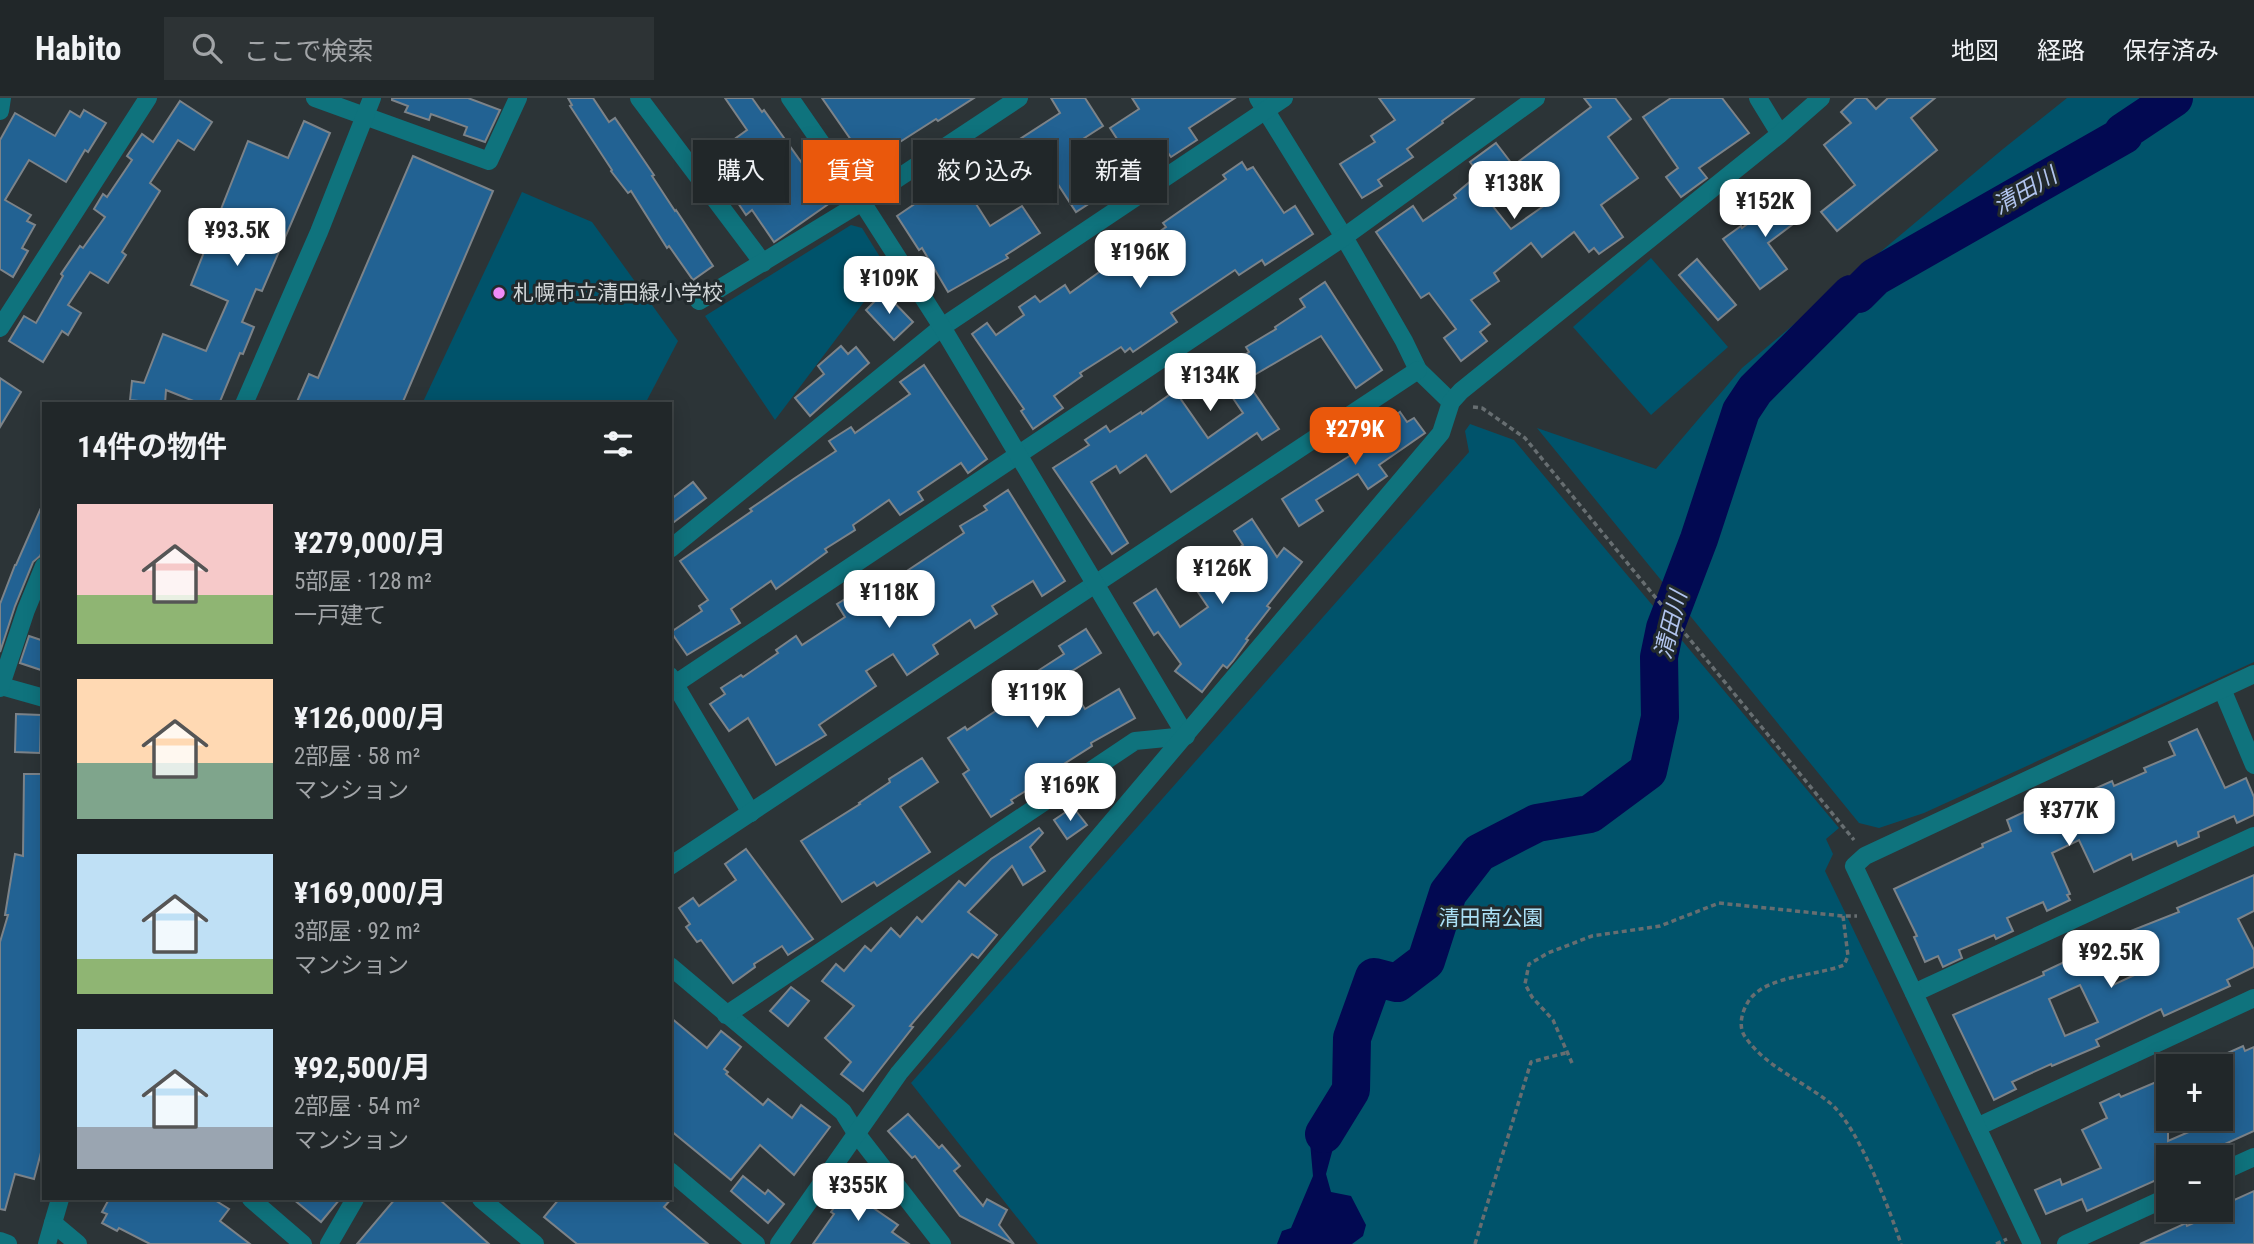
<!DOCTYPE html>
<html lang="ja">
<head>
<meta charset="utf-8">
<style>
  body { margin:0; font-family:"Roboto Condensed","Noto Sans JP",sans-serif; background:#2d3335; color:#f1f3f6; height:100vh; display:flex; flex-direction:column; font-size:26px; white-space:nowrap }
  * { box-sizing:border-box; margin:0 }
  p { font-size:23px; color:#a2a5a8 }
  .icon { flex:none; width:38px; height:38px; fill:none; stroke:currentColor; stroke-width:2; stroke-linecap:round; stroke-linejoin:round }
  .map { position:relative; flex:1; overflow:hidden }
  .side { position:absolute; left:42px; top:304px; width:630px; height:798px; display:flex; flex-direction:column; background:#212729; border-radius:0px; box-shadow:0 4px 18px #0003,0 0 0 2px #3e4446 }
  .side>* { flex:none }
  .hud { position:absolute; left:693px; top:42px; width:665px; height:63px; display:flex; gap:14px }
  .fabs { position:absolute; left:2156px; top:956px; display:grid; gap:14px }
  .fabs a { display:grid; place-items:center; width:77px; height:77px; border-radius:0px; background:#212729; box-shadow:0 4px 18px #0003,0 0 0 2px #3e4446; font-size:35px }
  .price { position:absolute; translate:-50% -60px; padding:0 16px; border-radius:14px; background:#fff; color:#222; font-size:23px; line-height:46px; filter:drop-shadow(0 2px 4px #0008) }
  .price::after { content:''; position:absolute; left:50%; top:42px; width:21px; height:16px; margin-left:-10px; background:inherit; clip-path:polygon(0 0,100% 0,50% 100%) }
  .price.current { background:#ea580c; color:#fff }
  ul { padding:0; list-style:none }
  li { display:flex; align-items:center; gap:21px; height:175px; padding:0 35px }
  li span { display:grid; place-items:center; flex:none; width:196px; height:140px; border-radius:0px; color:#555 }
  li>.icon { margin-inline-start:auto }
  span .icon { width:84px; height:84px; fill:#fffc; stroke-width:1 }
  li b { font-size:30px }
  h2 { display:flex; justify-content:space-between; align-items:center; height:84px; padding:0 35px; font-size:30px }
  .chip { padding:0 24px; border-radius:0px; background:#212729; box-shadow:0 4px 18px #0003,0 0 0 2px #3e4446; font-size:24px; line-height:63px }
  .chip.current { background:#ea580c; color:#fff }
  header { display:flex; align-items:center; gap:42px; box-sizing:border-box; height:98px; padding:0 35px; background:#212729; border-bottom:2px solid #3e4446 }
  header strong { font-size:33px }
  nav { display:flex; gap:38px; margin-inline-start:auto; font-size:24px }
  .search { width:490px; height:63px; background:#2d3335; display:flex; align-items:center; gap:18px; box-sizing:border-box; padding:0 24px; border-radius:0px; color:#a2a5a8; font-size:26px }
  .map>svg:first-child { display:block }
</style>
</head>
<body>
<header>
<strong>Habito</strong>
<div class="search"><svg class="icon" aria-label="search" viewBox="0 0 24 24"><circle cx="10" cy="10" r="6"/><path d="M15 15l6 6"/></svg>ここで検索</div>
<nav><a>地図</a><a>経路</a><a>保存済み</a></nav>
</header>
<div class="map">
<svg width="2254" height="1146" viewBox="0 0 2254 1146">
  <rect width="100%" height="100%" fill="#2c3437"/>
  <g fill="#00536b">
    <path d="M2067,0H2254V564L1924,715L1879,730L1859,725L1537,330L1656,371L1742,270L2003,51Z"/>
    <path d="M522,94L592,124L678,243L645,306H422Z"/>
    <path d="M851,127L862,130L888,172L775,322L705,218Z"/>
    <path d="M1651,160L1728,249L1651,317L1573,229Z"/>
    <path d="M1470,326L1514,342L1839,730L1826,741L1833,756L1825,773L2005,1146H1038L911,985L1469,354L1465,333Z"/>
  </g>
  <path fill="#020952" d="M1351,992L1352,1004L1341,1021L1326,1076L1331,1094L1351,1098L1366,1127L1363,1138L1352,1146H1277L1282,1133L1291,1130L1313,1078L1310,1044L1320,1030L1330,1006Z"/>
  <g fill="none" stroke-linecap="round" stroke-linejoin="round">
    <path stroke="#020952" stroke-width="38" d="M1324,1036L1351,992L1352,940L1374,879L1397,885L1426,863L1448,795L1479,755L1537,725L1590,716L1648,673L1660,619L1659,559L1665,530L1699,441L1741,313L1755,292L1851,196H1858L1875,179L2124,37L2123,34L2174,0"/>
  </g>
  <g fill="#226293" stroke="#7c8389" stroke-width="2" fill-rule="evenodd">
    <path d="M392,0H468L500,12L485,44L464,37L467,29L431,16L429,22L405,14L408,8L392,2Z"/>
    <path d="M568,0H593L609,24L615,20L654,77L652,78L675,113L676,112L713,168L693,182L669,148L667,150L631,93L628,95L611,73L612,72L570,8L572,7Z"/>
    <path d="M725,0H752L762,14L764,12L817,86L824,81L837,100L774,144L752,112L746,117L708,60L747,32Z"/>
    <path d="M822,0H974L938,23L936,21L867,65Z"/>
    <path d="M1051,0H1085L1103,28L1072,48L1104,96L1076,114L1046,68L1020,86L1011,72L971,98L990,128L1022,108L1040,135L1006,157L1008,160L948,194L922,150L919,152L897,118L966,71L963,67L984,53L989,61L1060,15Z"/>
    <path d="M1132,0H1235L1189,30L1197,42L1171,59L1163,48L1134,67L1110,30L1139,11Z"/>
    <path d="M1379,0H1474L1442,23L1443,25L1407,51L1413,59L1378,82L1382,88L1362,100L1340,66L1375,44L1371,38L1395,22Z"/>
    <path d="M1584,0H1615L1631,21L1608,39L1638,80L1601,107L1623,139L1599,156L1594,150L1589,154L1574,134L1542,159L1531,145L1494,175L1499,183L1471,202L1490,226L1480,234L1487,243L1461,263L1444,240L1456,231L1429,195L1421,200L1376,134L1413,108L1423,123L1456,100L1454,97L1472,82L1511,131L1545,107L1537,96L1539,94L1518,64L1591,9Z"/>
    <path d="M1671,0H1722L1749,35L1699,70L1707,80L1681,99L1666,79L1678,70L1643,19Z"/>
    <path d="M1856,0H1866L1876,11L1888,0H1935L1911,20L1937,52L1837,133L1821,114L1855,87L1824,47L1851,25L1841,14Z"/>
    <path d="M180,3L212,24L194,52L178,42L150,85L160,93L122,154L126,157L108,185L90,174L68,207L81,215L68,237L62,233L43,264L9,243L24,218L36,225L63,178L61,176L80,148L83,150L105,119L94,111L103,96L107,99L132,62L127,58L142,36L153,44Z"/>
    <path d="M84,12L106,25L88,54L85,52L66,84L29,62L5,102L31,117L27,123L35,127L22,150L28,153L13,179L0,171V42L15,15L55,38L70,13L80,19Z"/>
    <path d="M304,23L330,35L262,193L256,191L242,224L254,229L243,256L240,255L219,306H201L166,292L165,306L130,302L132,283L144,285L163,236L206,253L228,203L191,187L248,43L288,60Z"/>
    <path d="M1496,45L1512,66L1486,85L1470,64Z"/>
    <path d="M413,58L493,93L402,306H296L309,276L318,280Z"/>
    <path d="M1242,64L1247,72L1253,69L1284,115L1295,108L1313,136L1265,167L1262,162L1239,177L1235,172L1171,215L1177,224L1133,254L1130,250L1125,254L1121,249L1080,275L1082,278L1054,298L1063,310L1033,331L1021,313L1024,311L972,236L987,225L996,237L1024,217L1019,209L1035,198L1040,204L1065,187L1070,195L1109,167L1107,163L1130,147L1133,152L1166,129L1163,125L1226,81L1223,77Z"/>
    <path d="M1793,92L1809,114L1768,145L1787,171L1760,191L1723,141L1741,128L1742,130Z"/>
    <path d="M1697,161L1736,207L1718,222L1679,177Z"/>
    <path d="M1325,184L1382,272L1356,290L1321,238L1251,279L1254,284L1249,287L1279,331L1262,342L1257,335L1171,394L1146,357L1120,375L1116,368L1091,384L1128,445L1112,456L1053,370L1089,347L1085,342L1106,328L1110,334L1141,314L1142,316L1175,293L1208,340L1243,315L1216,275L1249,254L1246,249L1276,231L1275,229L1305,209L1300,201Z"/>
    <path d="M884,194L913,224L894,242L866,212Z"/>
    <path d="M841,248L848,256L856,249L869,265L810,318L795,300L824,276L818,268Z"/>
    <path d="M924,267L987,361L968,375L961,365L918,394L923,402L900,417L889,402L853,427L855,432L825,451L827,454L776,491L771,483L731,511L740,525L687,557L671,534L702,513L699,508L708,502L680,463L752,413L750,411L795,380L836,353L829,343L851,329L855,335L910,296L900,284Z"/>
    <path d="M0,280L21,294L0,329Z"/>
    <path d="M1400,314L1407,324L1414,320L1425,335L1379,367L1387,378L1368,391L1358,376L1316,402L1323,413L1299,428L1282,401L1376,341L1371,334Z"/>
    <path d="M693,384L706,400L670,427V402Z"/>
    <path d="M1008,392L1065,483L1042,498L1033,483L992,508L997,516L975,530L970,522L933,547L938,556L907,577L893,556L866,573L876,588L819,627L826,637L776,667L748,620L729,633L710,606L725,596L721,590L741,577L743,579L778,555L776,552L796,538L802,547L845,519L837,506L855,495L860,504L964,435L960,428L987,412L984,408Z"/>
    <path d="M44,403V448L40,458L33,464L15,508L0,554V506L15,467H16Z"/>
    <path d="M1252,421L1277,459L1284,450L1302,464L1267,508L1270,510L1246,541L1248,542L1233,563L1227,570L1223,567L1202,594L1175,573L1181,566L1158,534L1154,537L1134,505L1156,491L1180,529L1208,509L1183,472L1203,459L1210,469L1243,447L1234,433Z"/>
    <path d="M1086,531L1101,555L1064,578L1085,611L1119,591L1135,620L1091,645L1092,648L1045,678L1047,680L1011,702L1013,705L991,719L963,676L969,672L948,640L965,629L967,632L1009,604L1007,600L1036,582L1033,576L1064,556L1059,548Z"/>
    <path d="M29,538L44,543V573L20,565Z"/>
    <path d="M16,616L41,617L40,655L15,654Z"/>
    <path d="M2197,631L2225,690L2246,680L2254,699V717L2237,725L2234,718L2198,734L2199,739L2178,748L2176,743L2133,762L2131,756L2094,774L2079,742L2052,755L2070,796L2067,797L2070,802L2047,813L2043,804L2007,820L2013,833L1996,841L1994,837L1959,852L1962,860L1943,869L1938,858L1925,864L1914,839L1917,838L1894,791L1983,749L1982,746L2011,733L2007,722L2035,709L2055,701L2056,704L2081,693L2083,696L2112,683L2114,688L2146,674L2144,670L2175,657L2169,644Z"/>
    <path d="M922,660L938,684L900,709L930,754L877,788L874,784L842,804L801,743L860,706L859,705L890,684L889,681Z"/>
    <path d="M24,676H44V1043L34,1081L15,1076L5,1112L0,1111V844L8,817H5L15,756L23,758Z"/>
    <path d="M1073,709L1087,727L1067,741L1054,722Z"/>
    <path d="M1039,730L1043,735L1030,749L1045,773L1023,787L1012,768L968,814L997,837L978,860L972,856L910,928L913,929L863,993L841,976L851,964L825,940L854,908L822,883L836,866L844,873L865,848L871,853L891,830L900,839L917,819L922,824L959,783L965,788L991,761Z"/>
    <path d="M746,751L813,841L788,857L782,848L754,866L755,869L733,885L701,842L697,844L686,829L690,826L679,810L693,800L699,808L736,782L725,766Z"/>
    <path d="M2254,777V813L2238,821L2254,852V869L2227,882L2230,888L2164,918L2161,911L2096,942L2099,948L2052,968L2051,966L2012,984L2016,991L1994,1002L1953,917L2044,877L2043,874L2073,860L2070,853L2091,844L2111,888L2141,874L2123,836L2179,814L2177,810ZM2080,887L2098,924L2065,938L2049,901Z"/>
    <path d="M791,889L809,903L788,928L770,913Z"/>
    <path d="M670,919L707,950L721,933L741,949L724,971L728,974L726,976L763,1007L768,1001L792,1020L801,1007L830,1029L794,1077L760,1047L731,1082L670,1032Z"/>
    <path d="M2243,948L2245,953L2254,949V1033L2216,1050L2220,1059H2168V1074L2161,1080L2087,1113L2082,1101L2046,1116L2035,1092L2060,1081L2062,1087L2101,1070L2082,1032L2107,1020L2100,1005L2119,996L2121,999L2168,979V1043L2221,1020V958Z"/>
    <path d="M908,1016L939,1050L942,1047L960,1068L954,1073L983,1108L987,1101L1007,1112L999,1127L1014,1146L960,1118L915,1058L912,1060L888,1033Z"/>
    <path d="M743,1078L765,1096L768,1092L784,1106L768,1125L731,1093Z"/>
    <path d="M851,1086L876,1104L872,1109L898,1127L892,1134L909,1146H813L834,1116L831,1114Z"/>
    <path d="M2254,1093V1146H2140L2186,1125L2187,1128L2221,1113V1108Z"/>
    <path d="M109,1101H213L229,1111L220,1123L250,1146H150L119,1130L117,1133L102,1125L107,1116L102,1114Z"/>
    <path d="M293,1101H340L321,1124Z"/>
    <path d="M395,1101H439L489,1146H357Z"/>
    <path d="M559,1101H671L664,1109L708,1146H577L544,1119Z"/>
  </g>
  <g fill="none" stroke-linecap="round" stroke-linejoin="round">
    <g stroke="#676e71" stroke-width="3.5" stroke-dasharray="5 3.5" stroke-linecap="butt">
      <path d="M1473,309L1482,310L1525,340L1854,742"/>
      <path d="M1843,818L1848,858L1844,867C1817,878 1769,877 1750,901C1742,912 1737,929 1746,940C1766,969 1803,983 1830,1005C1858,1028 1889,1110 1901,1146"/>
      <path d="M1572,965L1553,922L1532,899L1525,886L1529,866L1548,855L1592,838L1660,828L1719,805L1843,818H1857"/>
      <path d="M1475,1146L1531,964L1569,954"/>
      <path d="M1996,1146L2007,1141"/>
    </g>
    <g stroke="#0f737d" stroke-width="18">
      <path d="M315,0L489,63L518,0"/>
      <path d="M639,0L763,165"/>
      <path d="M1258,0L1344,139L1404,243L1418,272L1451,304"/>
      <path d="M1758,0L1780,36"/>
      <path d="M0,13L2,0"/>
      <path d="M699,203L862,104L1019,0"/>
      <path d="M0,230L148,0"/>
      <path d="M244,306L319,134L372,0"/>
      <path d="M670,451L942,229L1284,0"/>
      <path d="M670,578L751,715"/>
      <path d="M675,586L1344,139L1536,0"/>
      <path d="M1,588L44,600"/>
      <path d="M0,590L26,512L44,468"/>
      <path d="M2222,591L2254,667"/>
      <path d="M670,768L1418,272"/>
      <path d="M670,868L843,1014L856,1035L942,1146"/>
      <path d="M1914,895L2254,738"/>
      <path d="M726,917L1135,643L1186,638L942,229L862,104L790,0"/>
      <path d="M1977,1029L2254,900"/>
      <path d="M670,1073L756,1146"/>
      <path d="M2221,1074L2254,1059"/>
      <path d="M60,1101L53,1125L78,1146"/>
      <path d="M251,1101L303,1146"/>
      <path d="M481,1101L535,1146"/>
      <path d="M0,1143L8,1146"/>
      <path d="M47,1146L53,1125"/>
      <path d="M329,1146L355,1101"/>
      <path d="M779,1146L899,975L1441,335L1451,304L1461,293L1780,36L1821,0"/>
      <path d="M2032,1146L1854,768L1865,758L2254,576"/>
      <path d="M2066,1146L2168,1099"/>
    </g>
  </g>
  <circle fill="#ef8bf7" stroke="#222a2d" stroke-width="2.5" cx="499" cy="195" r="7"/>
  <g text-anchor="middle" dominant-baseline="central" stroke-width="6" stroke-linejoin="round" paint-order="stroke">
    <g font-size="21" fill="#d1d6d8" stroke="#222a2d" text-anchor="start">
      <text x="513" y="195">札幌市立清田緑小学校</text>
    </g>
    <g font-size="21" fill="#abe0f6" stroke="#222a2d">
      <text x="1491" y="820">清田南公園</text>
    </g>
    <g font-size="23" font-style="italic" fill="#b1c4ee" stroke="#222a2d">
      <text transform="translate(2025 93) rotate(-30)">清田川</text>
      <text transform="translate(1671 527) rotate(-76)">清田川</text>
    </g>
  </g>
</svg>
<div class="fabs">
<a>+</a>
<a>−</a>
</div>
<b class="price" style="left:1514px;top:123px">¥138K</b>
<b class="price" style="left:1765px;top:141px">¥152K</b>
<b class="price" style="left:237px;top:170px">¥93.5K</b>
<b class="price" style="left:1140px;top:192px">¥196K</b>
<b class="price" style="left:889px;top:218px">¥109K</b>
<b class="price" style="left:1210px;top:315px">¥134K</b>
<b class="price current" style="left:1355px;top:369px">¥279K</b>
<b class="price" style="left:1222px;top:508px">¥126K</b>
<b class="price" style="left:889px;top:532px">¥118K</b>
<b class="price" style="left:1037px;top:632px">¥119K</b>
<b class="price" style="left:1070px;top:725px">¥169K</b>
<b class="price" style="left:2069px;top:750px">¥377K</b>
<b class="price" style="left:2111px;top:892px">¥92.5K</b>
<b class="price" style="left:858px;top:1125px">¥355K</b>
<div class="hud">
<a class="chip">購入</a>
<a class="chip current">賃貸</a>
<a class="chip">絞り込み</a>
<a class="chip">新着</a>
</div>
<section class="side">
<h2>14件の物件<svg class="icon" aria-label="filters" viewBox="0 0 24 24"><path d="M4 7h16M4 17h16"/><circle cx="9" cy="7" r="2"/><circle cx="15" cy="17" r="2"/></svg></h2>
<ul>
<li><span style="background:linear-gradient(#f6c9c9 65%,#8fb573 0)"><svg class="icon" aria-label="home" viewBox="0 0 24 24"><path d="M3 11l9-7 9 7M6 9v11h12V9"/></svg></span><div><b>¥279,000/月</b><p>5部屋 · 128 m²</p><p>一戸建て</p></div></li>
<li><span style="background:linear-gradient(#ffd9b3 60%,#7fa58c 0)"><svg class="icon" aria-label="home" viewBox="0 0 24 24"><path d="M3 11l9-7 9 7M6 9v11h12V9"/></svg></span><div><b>¥126,000/月</b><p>2部屋 · 58 m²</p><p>マンション</p></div></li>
<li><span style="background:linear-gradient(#bfe0f5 75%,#8fb573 0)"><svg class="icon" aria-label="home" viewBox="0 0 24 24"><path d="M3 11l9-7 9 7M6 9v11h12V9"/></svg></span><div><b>¥169,000/月</b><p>3部屋 · 92 m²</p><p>マンション</p></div></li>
<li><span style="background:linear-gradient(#bfe0f5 70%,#9aa5b1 0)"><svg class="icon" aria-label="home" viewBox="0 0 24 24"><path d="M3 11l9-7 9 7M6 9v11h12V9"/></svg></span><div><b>¥92,500/月</b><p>2部屋 · 54 m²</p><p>マンション</p></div></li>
</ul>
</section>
</div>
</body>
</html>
